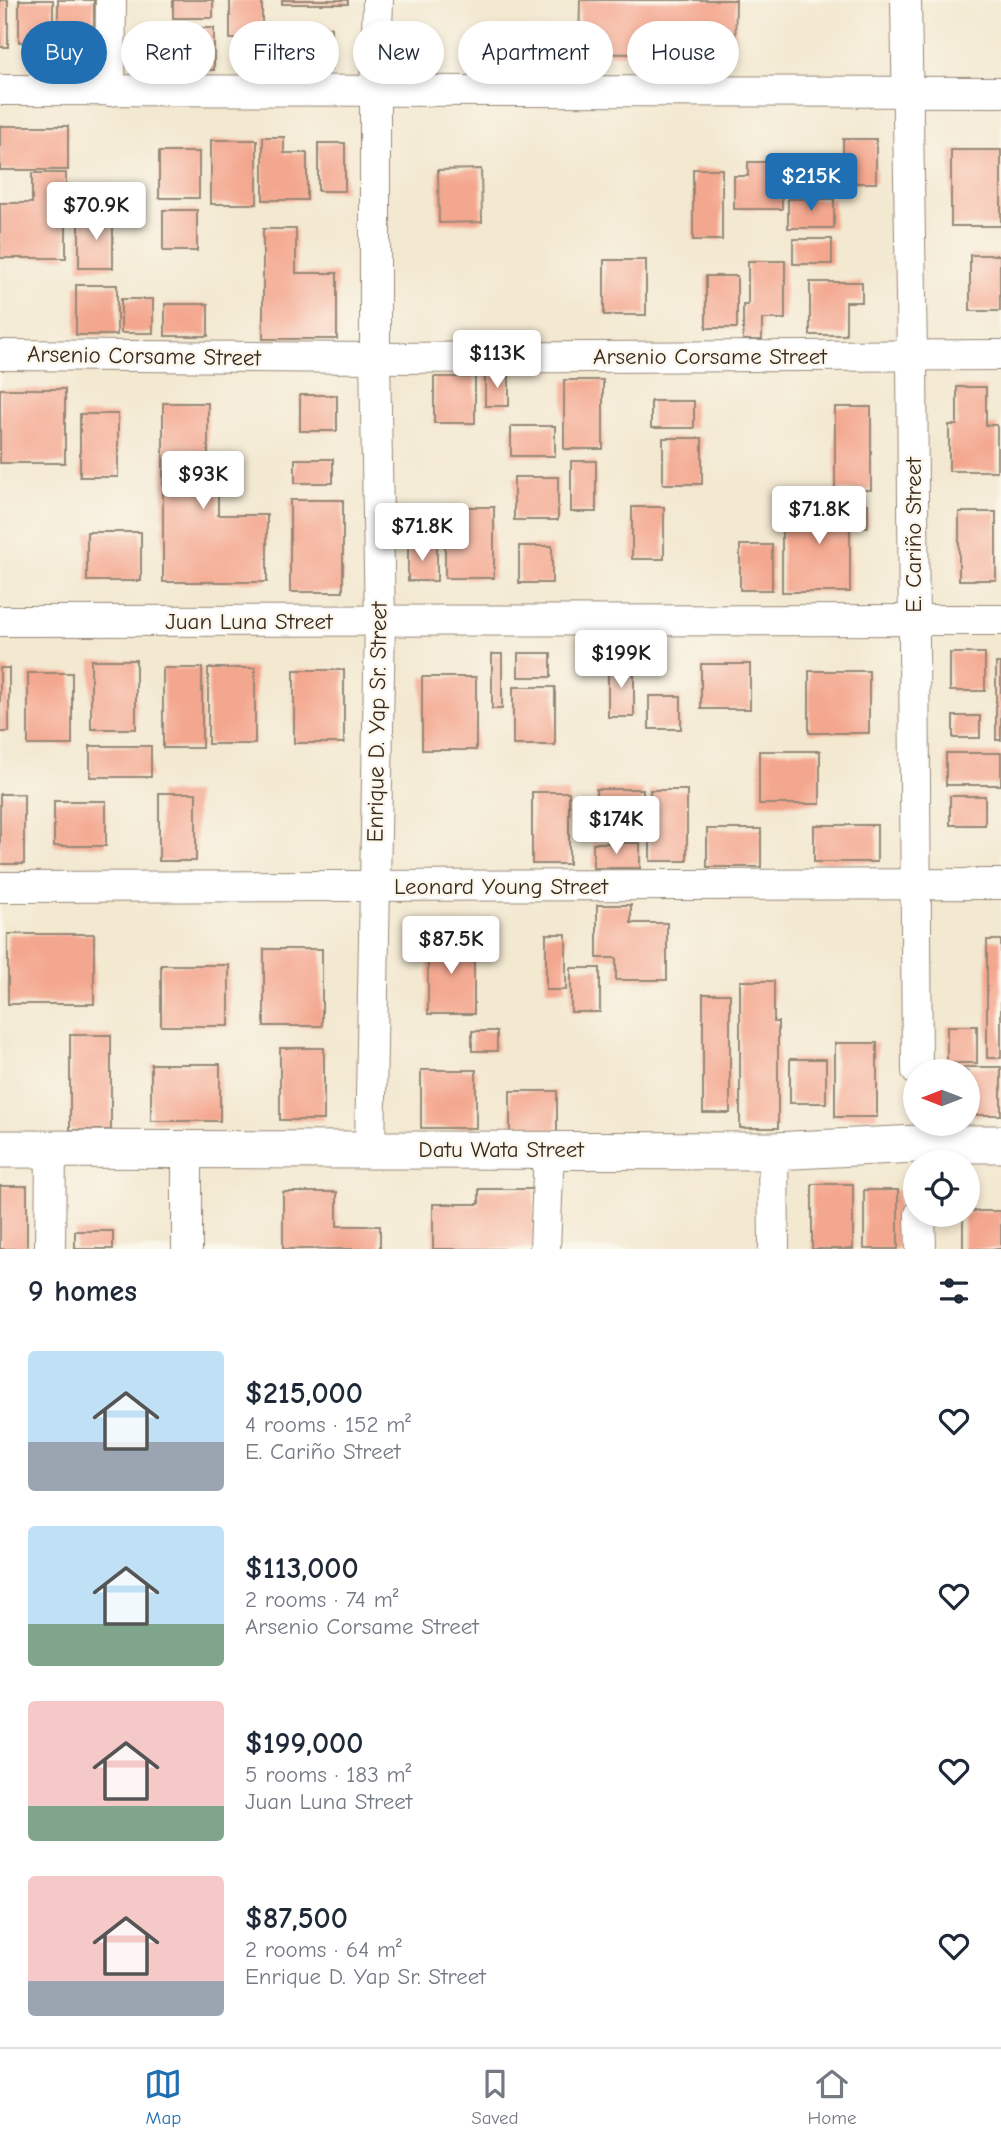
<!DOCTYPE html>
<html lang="en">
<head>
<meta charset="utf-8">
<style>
  body { margin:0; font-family:"Comic Neue",sans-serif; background:#f2f2f3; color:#1f2937; height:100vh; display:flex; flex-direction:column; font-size:26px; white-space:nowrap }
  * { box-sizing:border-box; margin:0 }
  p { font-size:23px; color:#747a83 }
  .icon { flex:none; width:38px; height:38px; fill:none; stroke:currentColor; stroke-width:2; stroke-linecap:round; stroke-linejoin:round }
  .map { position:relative; height:1249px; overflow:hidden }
  .panel { display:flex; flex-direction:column; background:#fff; flex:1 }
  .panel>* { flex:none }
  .banner { position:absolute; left:21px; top:21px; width:959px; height:63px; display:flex; gap:14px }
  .needle { width:46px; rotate:270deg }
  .tools { position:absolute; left:903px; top:1059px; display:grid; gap:14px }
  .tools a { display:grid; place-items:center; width:77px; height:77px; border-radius:50%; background:#fff; box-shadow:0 4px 10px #0003; font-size:35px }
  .price { position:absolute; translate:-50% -60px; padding:0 16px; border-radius:7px; background:#fff; color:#222; font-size:23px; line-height:46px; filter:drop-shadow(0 2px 4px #0008) }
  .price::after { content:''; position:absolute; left:50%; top:42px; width:21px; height:16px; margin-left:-10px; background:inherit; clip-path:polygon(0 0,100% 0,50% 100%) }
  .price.current { background:#1f6fb2; color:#fff }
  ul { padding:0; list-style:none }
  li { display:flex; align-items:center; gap:21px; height:175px; padding:0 28px }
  li span { display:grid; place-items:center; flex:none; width:196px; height:140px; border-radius:7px; color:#555 }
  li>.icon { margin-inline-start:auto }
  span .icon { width:84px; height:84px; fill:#fffc; stroke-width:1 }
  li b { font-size:30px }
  h2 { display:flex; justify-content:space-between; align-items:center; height:84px; padding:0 28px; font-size:30px }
  .tag { padding:0 24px; border-radius:32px; background:#fff; box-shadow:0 4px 10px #0003; font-size:24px; line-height:63px }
  .tag.current { background:#1f6fb2; color:#fff }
  .menu { display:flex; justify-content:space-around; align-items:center; height:98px; border-top:2px solid #e0e1e3; background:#fff; font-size:19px; color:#747a83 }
  .menu a { display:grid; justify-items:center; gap:4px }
  .menu .current { color:#1f6fb2 }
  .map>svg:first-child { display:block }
</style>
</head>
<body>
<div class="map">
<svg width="1001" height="1249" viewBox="0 0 1001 1249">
  <rect width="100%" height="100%" fill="#fbf7ec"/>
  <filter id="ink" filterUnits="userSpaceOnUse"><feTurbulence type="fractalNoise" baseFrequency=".0143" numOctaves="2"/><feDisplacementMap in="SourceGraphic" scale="14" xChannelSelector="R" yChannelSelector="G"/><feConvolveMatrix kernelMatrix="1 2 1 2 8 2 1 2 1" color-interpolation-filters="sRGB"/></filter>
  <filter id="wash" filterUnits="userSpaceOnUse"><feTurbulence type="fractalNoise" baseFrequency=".00686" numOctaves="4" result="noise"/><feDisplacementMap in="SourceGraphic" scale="28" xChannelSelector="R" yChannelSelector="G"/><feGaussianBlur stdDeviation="1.57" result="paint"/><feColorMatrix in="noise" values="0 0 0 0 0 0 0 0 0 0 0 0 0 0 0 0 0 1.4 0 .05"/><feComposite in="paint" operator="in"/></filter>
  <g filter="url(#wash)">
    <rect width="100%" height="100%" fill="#f3e8d0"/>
    <g id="blocks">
      <g fill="#f4a78f">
        <rect x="0" y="0" width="8" height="47"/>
        <rect x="19" y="0" width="34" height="42"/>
        <rect x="58" y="0" width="36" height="26"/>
        <rect x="173" y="0" width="40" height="18"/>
        <rect x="230" y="0" width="32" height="39"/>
        <rect x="282" y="0" width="66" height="4"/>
        <path d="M580,0H736L735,56L579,53Z"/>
        <rect x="282" y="27" width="49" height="43"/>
        <rect x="175" y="28" width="39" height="42"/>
        <rect x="79" y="46" width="17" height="25"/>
        <rect x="0" y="126" width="68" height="44"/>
        <path d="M263,137H284V153H307V200H263Z"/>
        <rect x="843" y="139" width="33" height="44"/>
        <rect x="211" y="140" width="46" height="64"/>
        <rect x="318" y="143" width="27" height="48"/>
        <rect x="951" y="150" width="50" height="76"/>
        <rect x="159" y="152" width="40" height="46"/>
        <path d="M748,162H782V209H734V176H748Z"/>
        <path d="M481,169L482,222L439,223L438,170Z"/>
        <rect x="693" y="169" width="29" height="71"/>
        <path d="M32,173H66V258H0V203H32Z"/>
        <rect x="788" y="199" width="46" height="29"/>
        <rect x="163" y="210" width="34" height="41"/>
        <rect x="79" y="216" width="34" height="52"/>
        <path d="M263,229H296V273H337V339H263Z"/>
        <rect x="793" y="239" width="39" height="25"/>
        <rect x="970" y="255" width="30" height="56"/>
        <rect x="604" y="260" width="42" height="55"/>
        <path d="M748,261H785V319H762V340H743V305H748Z"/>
        <rect x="706" y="276" width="31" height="52"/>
        <path d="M810,282H862V302H846V335H810Z"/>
        <rect x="76" y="285" width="41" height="50"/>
        <rect x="121" y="299" width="32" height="34"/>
        <rect x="165" y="304" width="43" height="32"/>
        <rect x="485" y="375" width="24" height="31"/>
        <rect x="434" y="377" width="41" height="46"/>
        <rect x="564" y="380" width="39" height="69"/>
        <path d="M957,387H986V425H997V471H949V425H957Z"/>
        <rect x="0" y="389" width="65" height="74"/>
        <rect x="300" y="395" width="37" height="36"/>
        <rect x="651" y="401" width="43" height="27"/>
        <path d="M163,403H208V495H218V515H267V582H163Z"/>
        <rect x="835" y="407" width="36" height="83"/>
        <rect x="80" y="414" width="38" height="63"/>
        <rect x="511" y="426" width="44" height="30"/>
        <rect x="663" y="438" width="39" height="46"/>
        <rect x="295" y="459" width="38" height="24"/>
        <rect x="571" y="461" width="25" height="51"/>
        <rect x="514" y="477" width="44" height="43"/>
        <rect x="290" y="500" width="53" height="92"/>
        <path d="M782,504H868V527H850V592H782Z"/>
        <rect x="445" y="507" width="49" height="71"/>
        <rect x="632" y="507" width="32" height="52"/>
        <rect x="959" y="512" width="37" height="68"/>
        <rect x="87" y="532" width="54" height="49"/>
        <rect x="408" y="545" width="29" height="36"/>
        <rect x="740" y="545" width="32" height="45"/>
        <rect x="519" y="546" width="33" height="37"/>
        <rect x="518" y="653" width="33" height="24"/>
        <rect x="950" y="653" width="35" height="38"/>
        <rect x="492" y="654" width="10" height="55"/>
        <rect x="91" y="660" width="45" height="69"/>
        <rect x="996" y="663" width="5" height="77"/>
        <rect x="608" y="664" width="26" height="53"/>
        <rect x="701" y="664" width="49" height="45"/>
        <rect x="0" y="668" width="9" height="64"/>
        <rect x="163" y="668" width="39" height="80"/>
        <rect x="208" y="668" width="47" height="76"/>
        <rect x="294" y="670" width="50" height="73"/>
        <rect x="809" y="671" width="60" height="62"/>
        <rect x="28" y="673" width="44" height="72"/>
        <rect x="422" y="677" width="54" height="73"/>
        <rect x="513" y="687" width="42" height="58"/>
        <rect x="649" y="696" width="32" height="33"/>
        <rect x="953" y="716" width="27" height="22"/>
        <rect x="90" y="746" width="61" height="31"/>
        <rect x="759" y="751" width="61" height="53"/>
        <rect x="946" y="753" width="55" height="32"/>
        <rect x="596" y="789" width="47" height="44"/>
        <rect x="650" y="790" width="37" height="71"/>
        <rect x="532" y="792" width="37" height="72"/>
        <rect x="159" y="793" width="37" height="68"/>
        <rect x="0" y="794" width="24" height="70"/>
        <rect x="950" y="796" width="35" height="29"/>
        <rect x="54" y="801" width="52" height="45"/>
        <rect x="814" y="825" width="63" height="37"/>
        <rect x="707" y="829" width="54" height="38"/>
        <rect x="593" y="843" width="47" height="25"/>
        <path d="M597,905H631V923H667V980H616V958H597Z"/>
        <rect x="8" y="934" width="86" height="70"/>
        <rect x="546" y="934" width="20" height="56"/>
        <rect x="428" y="938" width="46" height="76"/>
        <rect x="987" y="940" width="14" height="118"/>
        <rect x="264" y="949" width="58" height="77"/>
        <rect x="161" y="965" width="68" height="61"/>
        <rect x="571" y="968" width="29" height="44"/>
        <path d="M740,981H774V1022H778V1128H740Z"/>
        <rect x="703" y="994" width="27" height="119"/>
        <rect x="947" y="1026" width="30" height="37"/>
        <rect x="472" y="1031" width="25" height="20"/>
        <rect x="70" y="1035" width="41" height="95"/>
        <rect x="835" y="1043" width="42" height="74"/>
        <rect x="280" y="1048" width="44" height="72"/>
        <rect x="790" y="1059" width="36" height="44"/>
        <rect x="151" y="1064" width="69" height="57"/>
        <path d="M963,1067H1001V1115H968V1071H963Z"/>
        <rect x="421" y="1070" width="55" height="58"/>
        <rect x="510" y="1091" width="47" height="46"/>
        <rect x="812" y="1184" width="41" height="65"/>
        <rect x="0" y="1186" width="27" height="63"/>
        <path d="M479,1189H534V1249H433V1204H479Z"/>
        <rect x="864" y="1190" width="34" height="59"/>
        <path d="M283,1192H337V1226H380V1249H283Z"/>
        <path d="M968,1211H1001V1249H963V1214H968Z"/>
        <rect x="75" y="1231" width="38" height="18"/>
      </g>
    </g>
  </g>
  <g filter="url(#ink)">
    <use href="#blocks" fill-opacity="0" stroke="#978977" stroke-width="2"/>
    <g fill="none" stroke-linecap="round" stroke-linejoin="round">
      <defs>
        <g id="minor">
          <path d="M906,0L912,355L917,1071"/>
          <path d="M0,90L1001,92"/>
          <path d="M110,91L111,0"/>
          <path d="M0,355L375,358L1001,355"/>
          <path d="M0,621L1001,620"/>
          <path d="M0,887L1001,884"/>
          <path d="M370,1149L380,621L375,358V90L378,0"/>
          <path d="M187,1151V1249"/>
          <path d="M773,1151L774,1249"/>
          <path d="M920,1214L921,1249"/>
          <path d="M50,1249L51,1150"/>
          <path d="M545,1249L549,1149"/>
        </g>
        <path id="tertiary" d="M0,1149L773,1151L917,1144H1001"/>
      </defs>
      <use href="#minor" stroke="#978977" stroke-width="32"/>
      <use href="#tertiary" stroke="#978977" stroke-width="39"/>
      <use href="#minor" stroke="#fff" stroke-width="30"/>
      <use href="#tertiary" stroke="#fff" stroke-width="37"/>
    </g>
  </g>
  <g text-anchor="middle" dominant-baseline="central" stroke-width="5" stroke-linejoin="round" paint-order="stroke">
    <g font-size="23" fill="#3b2a1e" stroke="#fbf7ec">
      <text transform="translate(144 356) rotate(1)">Arsenio Corsame Street</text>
      <text x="710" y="356">Arsenio Corsame Street</text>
      <text transform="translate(913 535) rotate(-90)">E. Cariño Street</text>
      <text x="249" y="621">Juan Luna Street</text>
      <text transform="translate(377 722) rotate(-89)">Enrique D. Yap Sr. Street</text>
      <text x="501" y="886">Leonard Young Street</text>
      <text x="501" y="1149">Datu Wata Street</text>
    </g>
  </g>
</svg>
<div class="tools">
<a><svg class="needle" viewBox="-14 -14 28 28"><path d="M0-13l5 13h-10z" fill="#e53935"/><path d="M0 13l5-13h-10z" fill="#747a83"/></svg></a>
<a><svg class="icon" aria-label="locate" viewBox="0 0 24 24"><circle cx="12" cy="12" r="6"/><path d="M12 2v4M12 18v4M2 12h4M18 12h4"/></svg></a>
</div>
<b class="price current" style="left:811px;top:213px">$215K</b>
<b class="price" style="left:96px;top:242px">$70.9K</b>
<b class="price" style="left:497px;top:390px">$113K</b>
<b class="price" style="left:203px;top:511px">$93K</b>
<b class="price" style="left:819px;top:546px">$71.8K</b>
<b class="price" style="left:422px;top:563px">$71.8K</b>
<b class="price" style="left:621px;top:690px">$199K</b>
<b class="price" style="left:616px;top:856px">$174K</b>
<b class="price" style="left:451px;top:976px">$87.5K</b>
<div class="banner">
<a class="tag current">Buy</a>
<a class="tag">Rent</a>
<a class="tag">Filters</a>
<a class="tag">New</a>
<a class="tag">Apartment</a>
<a class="tag">House</a>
</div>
</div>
<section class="panel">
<h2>9 homes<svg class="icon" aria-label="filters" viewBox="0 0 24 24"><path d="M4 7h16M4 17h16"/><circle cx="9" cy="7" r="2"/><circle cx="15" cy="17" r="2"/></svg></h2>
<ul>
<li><span style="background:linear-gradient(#bfe0f5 65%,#9aa5b1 0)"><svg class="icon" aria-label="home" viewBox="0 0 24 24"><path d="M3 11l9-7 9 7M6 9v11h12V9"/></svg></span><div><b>$215,000</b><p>4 rooms · 152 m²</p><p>E. Cariño Street</p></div><svg class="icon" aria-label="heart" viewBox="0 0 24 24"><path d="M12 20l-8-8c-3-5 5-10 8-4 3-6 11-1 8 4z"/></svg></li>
<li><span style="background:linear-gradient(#bfe0f5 70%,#7fa58c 0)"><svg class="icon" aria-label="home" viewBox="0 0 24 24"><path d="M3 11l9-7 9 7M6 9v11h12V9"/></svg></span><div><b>$113,000</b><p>2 rooms · 74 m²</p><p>Arsenio Corsame Street</p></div><svg class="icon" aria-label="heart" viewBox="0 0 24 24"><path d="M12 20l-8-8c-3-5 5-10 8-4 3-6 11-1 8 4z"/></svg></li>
<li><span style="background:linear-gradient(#f6c9c9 75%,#7fa58c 0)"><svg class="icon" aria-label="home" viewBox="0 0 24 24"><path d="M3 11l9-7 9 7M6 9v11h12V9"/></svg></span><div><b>$199,000</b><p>5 rooms · 183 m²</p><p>Juan Luna Street</p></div><svg class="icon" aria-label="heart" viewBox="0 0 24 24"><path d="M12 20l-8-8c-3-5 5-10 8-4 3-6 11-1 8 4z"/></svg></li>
<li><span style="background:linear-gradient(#f6c9c9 75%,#9aa5b1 0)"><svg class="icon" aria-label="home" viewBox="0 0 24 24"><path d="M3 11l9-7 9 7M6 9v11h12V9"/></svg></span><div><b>$87,500</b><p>2 rooms · 64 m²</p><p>Enrique D. Yap Sr. Street</p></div><svg class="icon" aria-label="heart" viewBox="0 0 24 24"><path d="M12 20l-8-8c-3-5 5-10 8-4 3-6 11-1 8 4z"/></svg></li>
</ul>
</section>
<nav class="menu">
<a class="current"><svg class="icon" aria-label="map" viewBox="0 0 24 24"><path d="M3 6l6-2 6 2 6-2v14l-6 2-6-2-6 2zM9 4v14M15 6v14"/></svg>Map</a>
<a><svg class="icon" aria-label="saved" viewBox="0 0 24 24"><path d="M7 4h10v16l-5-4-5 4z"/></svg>Saved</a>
<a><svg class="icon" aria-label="home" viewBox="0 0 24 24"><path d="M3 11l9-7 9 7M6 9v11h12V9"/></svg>Home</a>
</nav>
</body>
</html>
